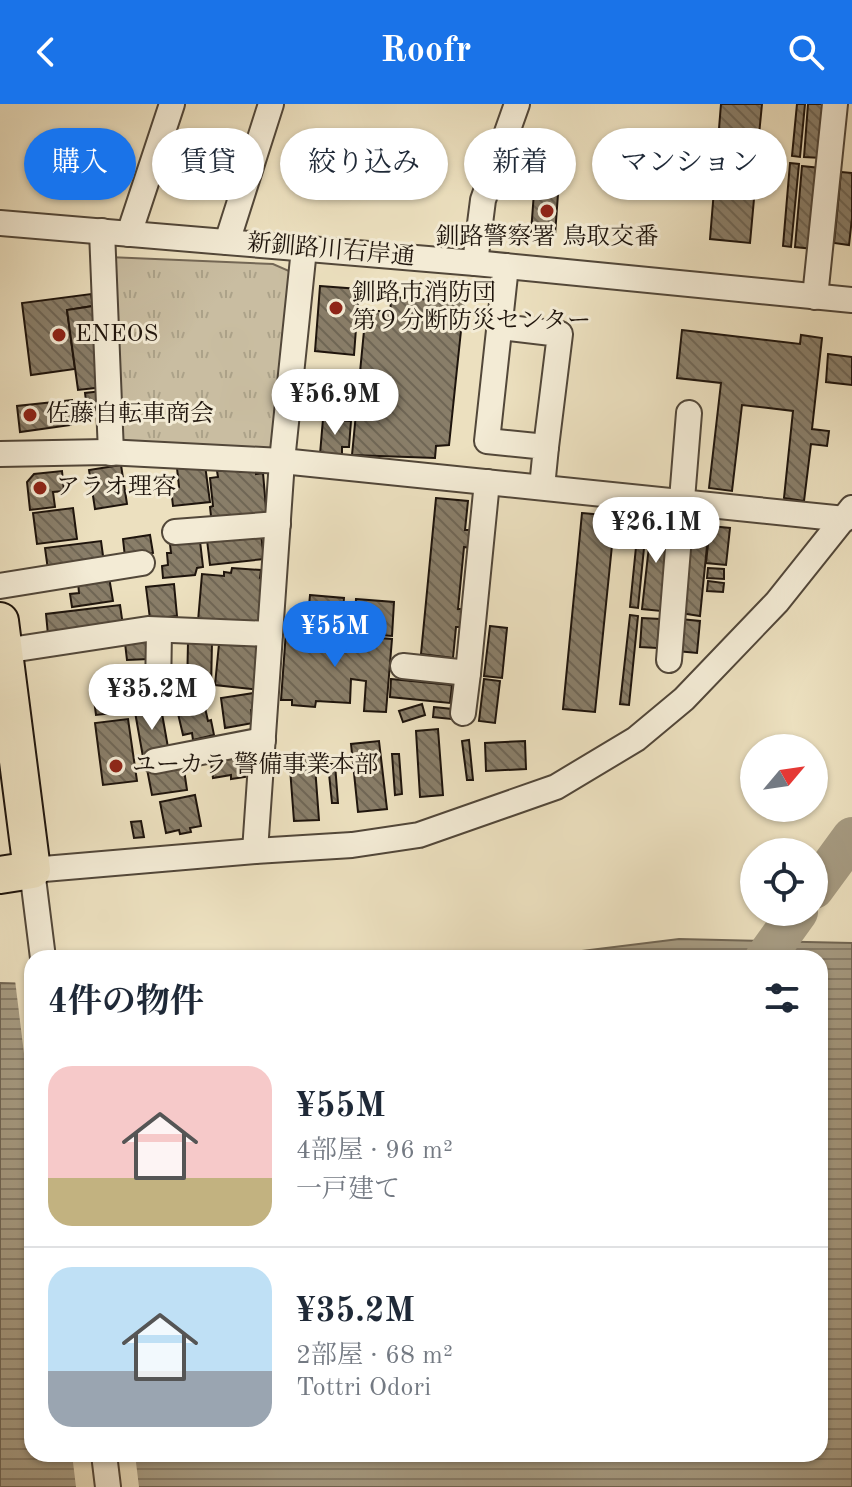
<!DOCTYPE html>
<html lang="ja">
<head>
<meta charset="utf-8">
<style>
  body { margin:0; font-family:"Old Standard TT","Noto Serif JP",serif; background:#f6f6f7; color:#1f2937; height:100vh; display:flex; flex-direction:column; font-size:30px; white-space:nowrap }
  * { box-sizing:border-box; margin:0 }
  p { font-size:26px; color:#747a83 }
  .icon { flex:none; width:44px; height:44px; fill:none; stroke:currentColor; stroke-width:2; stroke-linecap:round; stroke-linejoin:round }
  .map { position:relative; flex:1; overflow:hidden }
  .sheet { position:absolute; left:24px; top:846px; width:804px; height:512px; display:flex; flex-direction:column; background:#fff; border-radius:24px; box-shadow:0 2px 6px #0004 }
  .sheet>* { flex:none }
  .hud { position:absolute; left:24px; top:24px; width:804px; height:72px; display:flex; gap:16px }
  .needle { width:52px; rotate:61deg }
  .tools { position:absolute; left:740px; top:630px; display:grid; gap:16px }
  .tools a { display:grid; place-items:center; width:88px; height:88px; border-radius:50%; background:#fff; box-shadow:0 2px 6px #0004; font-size:40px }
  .price { position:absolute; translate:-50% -68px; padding:0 18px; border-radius:28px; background:#fff; color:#222; font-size:26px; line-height:52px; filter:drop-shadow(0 2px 4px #0008) }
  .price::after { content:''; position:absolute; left:50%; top:48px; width:24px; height:18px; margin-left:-12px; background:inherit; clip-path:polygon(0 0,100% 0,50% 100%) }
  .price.selected { background:#1a73e8; color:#fff }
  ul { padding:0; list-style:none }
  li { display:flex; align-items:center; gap:24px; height:200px; padding:0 24px }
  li+li { border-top:2px solid #e0e1e3 }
  li span { display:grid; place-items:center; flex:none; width:224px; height:160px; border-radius:24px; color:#555 }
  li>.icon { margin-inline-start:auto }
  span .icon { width:96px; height:96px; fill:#fffc; stroke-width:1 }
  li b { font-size:34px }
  h2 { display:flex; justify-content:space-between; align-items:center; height:96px; padding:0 24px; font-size:34px }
  .tag { padding:0 28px; border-radius:36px; background:#fff; box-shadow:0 2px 6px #0004; font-size:28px; line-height:72px }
  .tag.selected { background:#1a73e8; color:#fff }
  header { display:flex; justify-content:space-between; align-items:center; height:104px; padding:0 24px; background:#1a73e8; color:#fff; font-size:36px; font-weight:800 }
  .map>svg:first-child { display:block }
</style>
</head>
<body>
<header><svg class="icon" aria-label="back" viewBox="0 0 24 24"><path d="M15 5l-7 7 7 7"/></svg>Roofr<svg class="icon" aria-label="search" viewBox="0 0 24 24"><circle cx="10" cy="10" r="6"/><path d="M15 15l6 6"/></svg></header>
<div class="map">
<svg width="852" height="1383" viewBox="0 0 852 1383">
  <defs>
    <pattern id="grass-tufts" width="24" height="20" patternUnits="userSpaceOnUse" patternTransform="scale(2)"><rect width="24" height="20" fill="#c9bda1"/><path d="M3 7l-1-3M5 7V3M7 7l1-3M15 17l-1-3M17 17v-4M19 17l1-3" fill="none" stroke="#aca289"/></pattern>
    <pattern id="water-rules" width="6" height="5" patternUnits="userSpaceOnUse" patternTransform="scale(2)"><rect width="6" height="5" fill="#a69b82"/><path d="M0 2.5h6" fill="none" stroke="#877d69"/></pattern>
    <pattern id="building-back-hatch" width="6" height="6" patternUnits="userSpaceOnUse" patternTransform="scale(2)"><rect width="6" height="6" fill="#897e69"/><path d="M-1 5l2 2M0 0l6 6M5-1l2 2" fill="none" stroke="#6f6655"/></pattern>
  </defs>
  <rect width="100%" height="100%" fill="#ece0bf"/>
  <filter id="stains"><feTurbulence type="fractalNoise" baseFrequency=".0025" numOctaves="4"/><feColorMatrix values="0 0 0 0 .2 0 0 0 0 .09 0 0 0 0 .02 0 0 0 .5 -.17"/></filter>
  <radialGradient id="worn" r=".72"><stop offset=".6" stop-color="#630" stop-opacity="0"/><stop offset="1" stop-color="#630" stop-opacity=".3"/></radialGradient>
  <path fill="url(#grass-tufts)" stroke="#746856" stroke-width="2" d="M108,153L273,160L296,170L276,350L114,338Z"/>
  <path fill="url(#water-rules)" stroke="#706553" stroke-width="2" d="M679,835L852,839V1383H0V879L32,880V1350H820V854H525Z"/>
  <g fill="#ece0bf">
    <path d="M15,876H32V1015Z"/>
    <path d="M72,1350H135L139,1383H76Z"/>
  </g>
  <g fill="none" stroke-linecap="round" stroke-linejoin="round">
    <g stroke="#a69b82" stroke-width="40">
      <path d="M814,785L852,733"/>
      <path d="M765,854L798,808"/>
    </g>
  </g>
  <g fill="url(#building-back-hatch)" stroke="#1e140c" stroke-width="2">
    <path d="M721,0H762L759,31L769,32L766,63L757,62L750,139L710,135Z"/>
    <path d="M797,0H805L800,53L792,52Z"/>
    <path d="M808,0H827L822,54L804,53Z"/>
    <path d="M790,59L799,60L791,143L783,142Z"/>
    <path d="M802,62L820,64L813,145L795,143Z"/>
    <path d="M841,68L852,69V114L849,141L834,139Z"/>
    <path d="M534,88L558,90L555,131L531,129Z"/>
    <path d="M320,182L359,185L354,251L315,247Z"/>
    <path d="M91,190L93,202L67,206L75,265L31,271L22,199Z"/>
    <path d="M390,193L464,198L449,341L436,342L435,354L352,351L366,206L391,208Z"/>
    <path d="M93,202L104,283L78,286L67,206Z"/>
    <path d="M682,226L800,240L801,231L822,234L812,325L829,327L827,342L811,340L804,397L784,394L793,307L742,301L732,387L709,384L721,279L677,274Z"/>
    <path d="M828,250L852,253V281L826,278Z"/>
    <path d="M325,279L356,282L353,314L322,311Z"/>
    <path d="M102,287L104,304L87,305L85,289Z"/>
    <path d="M72,296L74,311L70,312L71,321L20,328L17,302Z"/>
    <path d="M323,315L351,317L349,343H342V352L320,350Z"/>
    <path d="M121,361L127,400L95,405L89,366Z"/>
    <path d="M205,361L210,398L173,402L171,384L179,383L177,364Z"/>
    <path d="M239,365L240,368L256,366V370L263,369L267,416L212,421L210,403L213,402L210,374L218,373L217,367Z"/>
    <path d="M62,367L64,387L53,388L55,403L30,406L27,378L34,370Z"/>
    <path d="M436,394L468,397L465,426H471L470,444L464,443L458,505H464L462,523H456L453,554L421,550Z"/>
    <path d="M73,404L77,435L37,440L33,409Z"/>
    <path d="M582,409L615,412L595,608L563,605Z"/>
    <path d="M639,413L647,414L638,504L630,503Z"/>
    <path d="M652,415L670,417L661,507L642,505Z"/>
    <path d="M689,420L709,422L700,512L680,509Z"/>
    <path d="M710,422L730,424L726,461L706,459Z"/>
    <path d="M261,430L264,455L210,461L207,436Z"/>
    <path d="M150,431L153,449L125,453L123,435Z"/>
    <path d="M101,437L104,459L48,466L45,444Z"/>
    <path d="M200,437L203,463L197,464L195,471L163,474L162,462L168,461L167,449H171L170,440Z"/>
    <path d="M232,464L261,466L260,474L266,475L262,522L198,517L202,470L224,472V468L231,469Z"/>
    <path d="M708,464L724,465V475L707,474Z"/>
    <path d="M109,473L113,497L72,503L70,490L79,489L78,478Z"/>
    <path d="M708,477L724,479L723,488L707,487Z"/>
    <path d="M174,480L177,512L150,515L146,483Z"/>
    <path d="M310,491L344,494L342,516L308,513Z"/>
    <path d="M356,495L394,498L392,532L354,529Z"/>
    <path d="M120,501L123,522L48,531L46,510Z"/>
    <path d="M630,511L638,512L629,601L620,600Z"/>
    <path d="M642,514L660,515L657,544L640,543Z"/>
    <path d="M680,515L700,517L697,549L677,547Z"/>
    <path d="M490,522L507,524L502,574L484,572Z"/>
    <path d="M286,527L392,535L386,608L364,607L366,577L351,575L350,599L316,597L315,603L292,601V596H281Z"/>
    <path d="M148,537L149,555L127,556L125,539Z"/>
    <path d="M243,537L260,539V586L215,581L219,540L243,542Z"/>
    <path d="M188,538H212L211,586H187Z"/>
    <path d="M391,575L452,581L450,599L390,593Z"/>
    <path d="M484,575L500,577L495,619L479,617Z"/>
    <path d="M109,578L110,587L129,585L131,607L96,611L92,580Z"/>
    <path d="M254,589L257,605L251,606L253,619L225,624L221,594Z"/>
    <path d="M203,595L208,617L211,616L214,631L193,636L192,629L183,631L176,601Z"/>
    <path d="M422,600L425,611L403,618L399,607Z"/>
    <path d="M434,603L452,605L451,615L433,613Z"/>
    <path d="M161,604L169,649L143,653L135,608Z"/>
    <path d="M128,615L137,677L103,681L95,619Z"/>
    <path d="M438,625L443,691L420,693L416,627Z"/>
    <path d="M469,636L473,676H467L462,637Z"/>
    <path d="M379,637L387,705L358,708L351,640Z"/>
    <path d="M525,637L526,665L486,667L485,639Z"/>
    <path d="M241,647L245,673L231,675V671L213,674L210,652Z"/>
    <path d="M314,649L319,716L294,717L289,651Z"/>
    <path d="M392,650H399L402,690L395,691Z"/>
    <path d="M183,659L187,686L152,691L147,665Z"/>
    <path d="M328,660H335L338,699H332Z"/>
    <path d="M195,691L201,722L190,724L191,728L180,730L179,726L166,729L160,698Z"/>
    <path d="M141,717L144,733L134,734L131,718Z"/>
  </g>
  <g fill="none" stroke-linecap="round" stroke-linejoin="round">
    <defs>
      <g id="minor">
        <path d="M0,119L475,159L852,196"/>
        <path d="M102,127L111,349"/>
        <path d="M129,130L172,0"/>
        <path d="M227,138L271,0"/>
        <path d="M475,159L483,96L517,0"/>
        <path d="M506,162L487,337L546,343L542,383"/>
        <path d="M815,193L835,0"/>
        <path d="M500,223L560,230L546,343"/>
        <path d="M0,350L106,348L282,357L845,415"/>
        <path d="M175,428L278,420"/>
        <path d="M0,482L142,459"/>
        <path d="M4,547L148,525L270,530"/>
        <path d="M669,556L689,309"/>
        <path d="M403,562L468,569L487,378"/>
        <path d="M158,591L159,526"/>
        <path d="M463,609L468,569"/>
        <path d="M155,657L263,636"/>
        <path d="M255,747L282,357L304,145"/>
        <path d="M43,854L32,766L255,747L352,741L419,731L556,683L636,635L684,595L777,498L852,404"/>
        <path d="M104,1350L108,1383"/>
      </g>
      <path id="highway" d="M0,517L32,766L0,771"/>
    </defs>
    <use href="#minor" stroke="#524739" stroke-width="28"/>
    <use href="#highway" stroke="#1e140c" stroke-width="40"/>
    <use href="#minor" stroke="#f3ebd5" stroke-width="24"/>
    <use href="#highway" stroke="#ece0bf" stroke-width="36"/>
  </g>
  <g fill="#8f2418" stroke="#f3ebd5" stroke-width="3">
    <circle cx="547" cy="107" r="8"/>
    <circle cx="336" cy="204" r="8"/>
    <circle cx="59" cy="231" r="8"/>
    <circle cx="30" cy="311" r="8"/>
    <circle cx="40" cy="384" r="8"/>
    <circle cx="116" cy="662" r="8"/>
  </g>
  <g text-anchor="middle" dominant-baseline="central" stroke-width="6" stroke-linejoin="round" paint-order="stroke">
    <g font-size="24" fill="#1e140c" stroke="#f3ebd5" text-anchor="start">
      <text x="547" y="134" text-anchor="middle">釧路警察署 鳥取交番</text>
      <text x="352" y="190">釧路市消防団<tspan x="352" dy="28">第９分断防災センター</tspan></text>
      <text x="75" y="231">ENEOS</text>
      <text x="46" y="311">佐藤自転車商会</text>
      <text x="56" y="384">アラオ理容</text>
      <text x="132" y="662">ユーカラ 警備事業本部</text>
    </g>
    <g font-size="24" fill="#1e140c" stroke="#f3ebd5">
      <text transform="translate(331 147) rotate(5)">新釧路川右岸通</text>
    </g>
  </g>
  <rect width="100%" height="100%" filter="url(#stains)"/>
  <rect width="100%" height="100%" fill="url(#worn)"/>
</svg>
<div class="tools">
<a><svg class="needle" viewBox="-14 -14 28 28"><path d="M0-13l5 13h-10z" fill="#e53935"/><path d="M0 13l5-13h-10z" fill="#747a83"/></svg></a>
<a><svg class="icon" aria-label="locate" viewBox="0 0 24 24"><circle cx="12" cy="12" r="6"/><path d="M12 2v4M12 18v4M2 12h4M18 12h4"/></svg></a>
</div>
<b class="price" style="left:335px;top:333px">¥56.9M</b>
<b class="price" style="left:656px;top:461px">¥26.1M</b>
<b class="price selected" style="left:335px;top:565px">¥55M</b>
<b class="price" style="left:152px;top:628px">¥35.2M</b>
<div class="hud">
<a class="tag selected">購入</a>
<a class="tag">賃貸</a>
<a class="tag">絞り込み</a>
<a class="tag">新着</a>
<a class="tag">マンション</a>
</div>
<section class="sheet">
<h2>4件の物件<svg class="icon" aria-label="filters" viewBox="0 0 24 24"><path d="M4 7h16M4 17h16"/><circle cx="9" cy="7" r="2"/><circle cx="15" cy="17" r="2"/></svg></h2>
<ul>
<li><span style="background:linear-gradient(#f6c9c9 70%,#c2b280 0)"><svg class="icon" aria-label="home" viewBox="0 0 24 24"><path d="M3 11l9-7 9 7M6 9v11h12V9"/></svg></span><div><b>¥55M</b><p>4部屋 · 96 m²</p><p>一戸建て</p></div></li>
<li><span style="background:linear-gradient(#bfe0f5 65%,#9aa5b1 0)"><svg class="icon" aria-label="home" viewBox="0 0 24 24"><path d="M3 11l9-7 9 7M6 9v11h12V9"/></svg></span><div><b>¥35.2M</b><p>2部屋 · 68 m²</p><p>Tottri Odori</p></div></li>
</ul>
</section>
</div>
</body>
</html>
